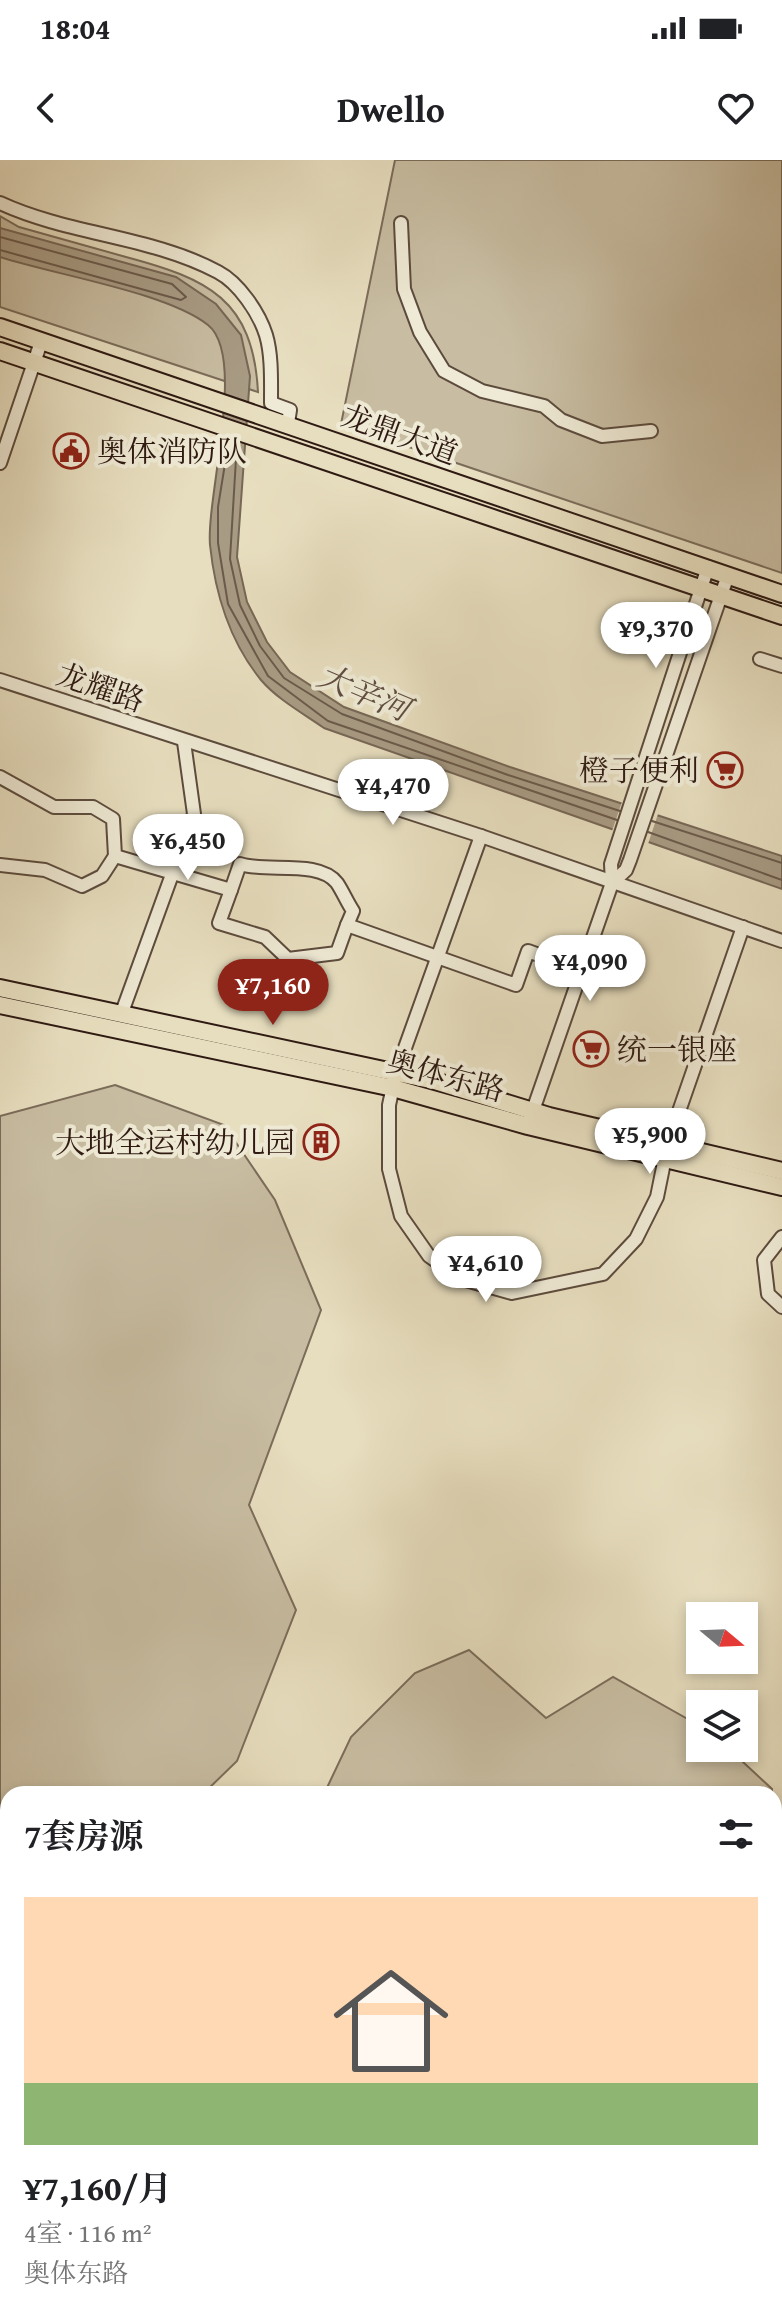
<!DOCTYPE html>
<html lang="zh">
<head>
<meta charset="utf-8">
<style>
  body { margin:0; font-family:"Gentium Book Plus","Noto Serif SC",serif; background:#f6f6f6; color:#202124; height:100vh; display:flex; flex-direction:column; font-size:30px; white-space:nowrap }
  * { box-sizing:border-box; margin:0 }
  p { font-size:26px; color:#757577 }
  .icon { flex:none; width:44px; height:44px; fill:none; stroke:currentColor; stroke-width:2; stroke-linecap:round; stroke-linejoin:round }
  .map { position:relative; flex:1; overflow:hidden }
  .details { position:absolute; left:0px; top:1626px; width:782px; height:536px; display:flex; flex-direction:column; background:#fff; border-radius:24px 24px 0 0; box-shadow:0 4px 12px #0003 }
  .details>* { flex:none }
  .needle { width:52px; rotate:109deg }
  .controls { position:absolute; left:686px; top:1442px; display:grid; gap:16px }
  .controls a { display:grid; place-items:center; width:72px; height:72px; border-radius:0px; background:#fff; box-shadow:0 4px 12px #0003; font-size:40px }
  .price { position:absolute; translate:-50% -68px; padding:0 18px; border-radius:28px; background:#fff; color:#222; font-size:26px; line-height:52px; filter:drop-shadow(0 2px 4px #0008) }
  .price::after { content:''; position:absolute; left:50%; top:48px; width:24px; height:18px; margin-left:-12px; background:inherit; clip-path:polygon(0 0,100% 0,50% 100%) }
  .price.active { background:#8f2418; color:#fff }
  ul { padding:0; list-style:none }
  li { display:grid; align-content:center; gap:16px; height:424px; padding:0 24px }
  li span { display:grid; place-items:center; height:248px; border-radius:0px; color:#555 }
  li>.icon { margin-inline-start:auto }
  span .icon { width:144px; height:144px; fill:#fffc; stroke-width:1 }
  li b { font-size:34px }
  h2 { display:flex; justify-content:space-between; align-items:center; height:96px; padding:0 24px; font-size:34px }
  .status { display:flex; justify-content:space-between; align-items:center; height:56px; padding:0 40px; background:#fff; direction:ltr }
  .status svg { height:22px; fill:currentColor }
  header { display:flex; justify-content:space-between; align-items:center; height:104px; padding:0 24px; background:#fff; font-size:36px; font-weight:600 }
  .map>svg:first-child { display:block }
</style>
</head>
<body>
<div class="status"><b>18:04</b><svg viewBox="0 0 49 12"><path d="M0 12V9h3v3zM5 12V6h3v6zM10 12V3h3v9zM15 12V0h3v12zM26 1h20v11H26zM47 4h2v5h-2z"/></svg></div>
<header><svg class="icon" aria-label="back" viewBox="0 0 24 24"><path d="M15 5l-7 7 7 7"/></svg>Dwello<svg class="icon" aria-label="heart" viewBox="0 0 24 24"><path d="M12 20l-8-8c-3-5 5-10 8-4 3-6 11-1 8 4z"/></svg></header>
<div class="map">
<svg width="782" height="2162" viewBox="0 0 782 2162">
  <rect width="100%" height="100%" fill="#e7debf"/>
  <filter id="stains"><feTurbulence type="fractalNoise" baseFrequency=".0025" numOctaves="4"/><feColorMatrix values="0 0 0 0 .2 0 0 0 0 .09 0 0 0 0 .02 0 0 0 .5 -.17"/></filter>
  <radialGradient id="worn" r=".72"><stop offset=".6" stop-color="#630" stop-opacity="0"/><stop offset="1" stop-color="#630" stop-opacity=".3"/></radialGradient>
  <g fill="#c8bda2" stroke="#7b6c5a" stroke-width="2">
    <path d="M395,0H782V413L341,264Z"/>
    <path d="M0,56L19,67C55,77 90,87 126,97C208,119 253,139 258,232L0,147Z"/>
    <path d="M115,925L224,965L275,1040L321,1150L249,1345L296,1450L237,1601L203,1634H8V2154H747V2162H0V956Z"/>
    <path d="M469,1490L546,1558L613,1517L700,1566V1588H728L772,1629V1634H324L351,1577L415,1513Z"/>
    <path d="M774,1681L782,1695V2066L774,2085Z"/>
  </g>
  <path fill="#a89b84" stroke="#776756" stroke-width="2" d="M0,68L176,117L216,144L241,175L250,216L237,397L247,442L267,482L290,512L344,547L510,607L782,696V729L324,568C304,554 277,539 261,520C230,482 215,433 210,385C206,337 247,196 208,165C166,132 55,115 0,97Z"/>
  <path fill="#e7debf" d="M623,639L659,651L648,684L612,671Z"/>
  <g fill="none" stroke-linecap="round" stroke-linejoin="round">
    <g stroke="#6b5a4b" stroke-width="2">
      <path d="M0,77L172,124L186,137L181,140L0,90"/>
      <path d="M229,279L218,347V383L228,444L268,516L328,561L617,660"/>
      <path d="M237,282L230,399L240,445L260,486L284,518L342,554L508,615L620,651"/>
      <path d="M652,661L782,703"/>
      <path d="M648,672L782,720"/>
    </g>
    <g stroke="#c2b79c" stroke-width="16" stroke-dasharray="16 8" stroke-linecap="butt">
      <path d="M774,1737L782,1721"/>
      <path d="M774,1911L782,1895"/>
      <path d="M566,2162L569,2154"/>
      <path d="M650,2162L654,2154"/>
    </g>
    <defs>
      <g id="minor">
        <path d="M0,43C69,75 151,76 218,112C239,123 259,153 266,175C272,195 271,221 271,243L290,250L288,263"/>
        <path d="M401,63L404,129L420,172L444,211L482,231L544,246L561,260L602,276L651,271"/>
        <path d="M0,303L41,182"/>
        <path d="M760,499L782,506"/>
        <path d="M0,520L481,676L782,781"/>
        <path d="M0,617L54,647H93L113,659L115,696L231,730L219,763L265,777L288,799L337,793L347,765L516,825L528,791L582,811"/>
        <path d="M481,676L396,913L389,945V1009L401,1056L429,1096L462,1119L512,1133L603,1114L636,1079L657,1037L668,983L743,767"/>
        <path d="M0,705L45,710L82,726L102,716L115,696"/>
        <path d="M612,723L626,710L630,700L728,415"/>
        <path d="M231,730L240,704C266,713 319,699 337,723C343,732 347,742 353,751L347,765"/>
        <path d="M121,855L194,654L184,582"/>
        <path d="M530,959L612,723L611,704L708,407"/>
        <path d="M782,1077L764,1100L768,1134L782,1147"/>
      </g>
      <g id="major">
        <path d="M0,167L782,434"/>
        <path d="M0,191L782,456"/>
        <path d="M0,828L435,921L549,956L782,1011"/>
        <path d="M0,845L393,928L528,966L782,1027"/>
      </g>
    </defs>
    <use href="#minor" stroke="#5c4b3d" stroke-width="16"/>
    <use href="#major" stroke="#2e1a12" stroke-width="20"/>
    <use href="#minor" stroke="#efead5" stroke-width="12"/>
    <use href="#major" stroke="#e7debf" stroke-width="16"/>
  </g>
  <defs>
    <symbol id="civic-ring" viewBox="-11 -11 22 22"><circle r="9.5" fill="#efead5" stroke="#8f2418" stroke-width="1.5"/><path d="M-.6-6.5H3V-4.5H.6V-3L4-1V1h2V6H-6V1h2V-1L-.6-3ZM-1.2 2.5V6h2.4V2.5Z" fill="#8f2418"/></symbol>
    <symbol id="supermarket-ring" viewBox="-11 -11 22 22"><circle r="9.5" fill="#efead5" stroke="#8f2418" stroke-width="1.5"/><path d="M-6-5.5h2.5l.6 2H6L4.5 2H-2.5L-4.4-4H-6ZM-1.5 3.2a1.3 1.3 0 1 0 .1 0ZM3 3.2a1.3 1.3 0 1 0 .1 0Z" fill="#8f2418"/></symbol>
    <symbol id="building-ring" viewBox="-11 -11 22 22"><circle r="9.5" fill="#efead5" stroke="#8f2418" stroke-width="1.5"/><path d="M-4-6H4V6H1V3H-1V6H-4ZM-2.5-4.3h1.7v1.8h-1.7ZM.8-4.3h1.7v1.8H.8ZM-2.5-1h1.7V.8h-1.7ZM.8-1h1.7V.8H.8Z" fill="#8f2418"/></symbol>
  </defs>
  <g fill-rule="evenodd">
    <use href="#civic-ring" x="51" y="271" width="40" height="40"/>
    <use href="#supermarket-ring" x="705" y="590" width="40" height="40"/>
    <use href="#supermarket-ring" x="571" y="869" width="40" height="40"/>
    <use href="#building-ring" x="301" y="962" width="40" height="40"/>
  </g>
  <g text-anchor="middle" dominant-baseline="central" stroke-width="8" stroke-linejoin="round" paint-order="stroke">
    <g font-size="30" fill="#2e1a12" stroke="#efead5">
      <text transform="translate(400 274) rotate(20)">龙鼎大道</text>
      <text transform="translate(101 527) rotate(19)">龙耀路</text>
      <text transform="translate(446 915) rotate(15)">奥体东路</text>
    </g>
    <g font-size="30" fill="#2e1a12" stroke="#efead5" text-anchor="start">
      <text x="97" y="291">奥体消防队</text>
      <text x="699" y="610" text-anchor="end">橙子便利</text>
      <text x="617" y="889">统一银座</text>
      <text x="295" y="982" text-anchor="end">大地全运村幼儿园</text>
    </g>
    <g font-size="32" font-style="italic" fill="#5f4e40" stroke="#efead5">
      <text transform="translate(364 532) rotate(23)">大辛河</text>
    </g>
  </g>
  <rect width="100%" height="100%" filter="url(#stains)"/>
  <rect width="100%" height="100%" fill="url(#worn)"/>
</svg>
<div class="controls">
<a><svg class="needle" viewBox="-14 -14 28 28"><path d="M0-13l5 13h-10z" fill="#e53935"/><path d="M0 13l5-13h-10z" fill="#757577"/></svg></a>
<a><svg class="icon" aria-label="layers" viewBox="0 0 24 24"><path d="M12 4l9 5-9 5-9-5zM3 14l9 5 9-5"/></svg></a>
</div>
<b class="price" style="left:656px;top:510px">¥9,370</b>
<b class="price" style="left:393px;top:667px">¥4,470</b>
<b class="price" style="left:188px;top:722px">¥6,450</b>
<b class="price" style="left:590px;top:843px">¥4,090</b>
<b class="price active" style="left:273px;top:867px">¥7,160</b>
<b class="price" style="left:650px;top:1016px">¥5,900</b>
<b class="price" style="left:486px;top:1144px">¥4,610</b>
<section class="details">
<h2>7套房源<svg class="icon" aria-label="filters" viewBox="0 0 24 24"><path d="M4 7h16M4 17h16"/><circle cx="9" cy="7" r="2"/><circle cx="15" cy="17" r="2"/></svg></h2>
<ul>
<li><span style="background:linear-gradient(#ffd9b3 75%,#8fb573 0)"><svg class="icon" aria-label="home" viewBox="0 0 24 24"><path d="M3 11l9-7 9 7M6 9v11h12V9"/></svg></span><div><b>¥7,160/月</b><p>4室 · 116 m²</p><p>奥体东路</p></div></li>
</ul>
</section>
</div>
</body>
</html>
